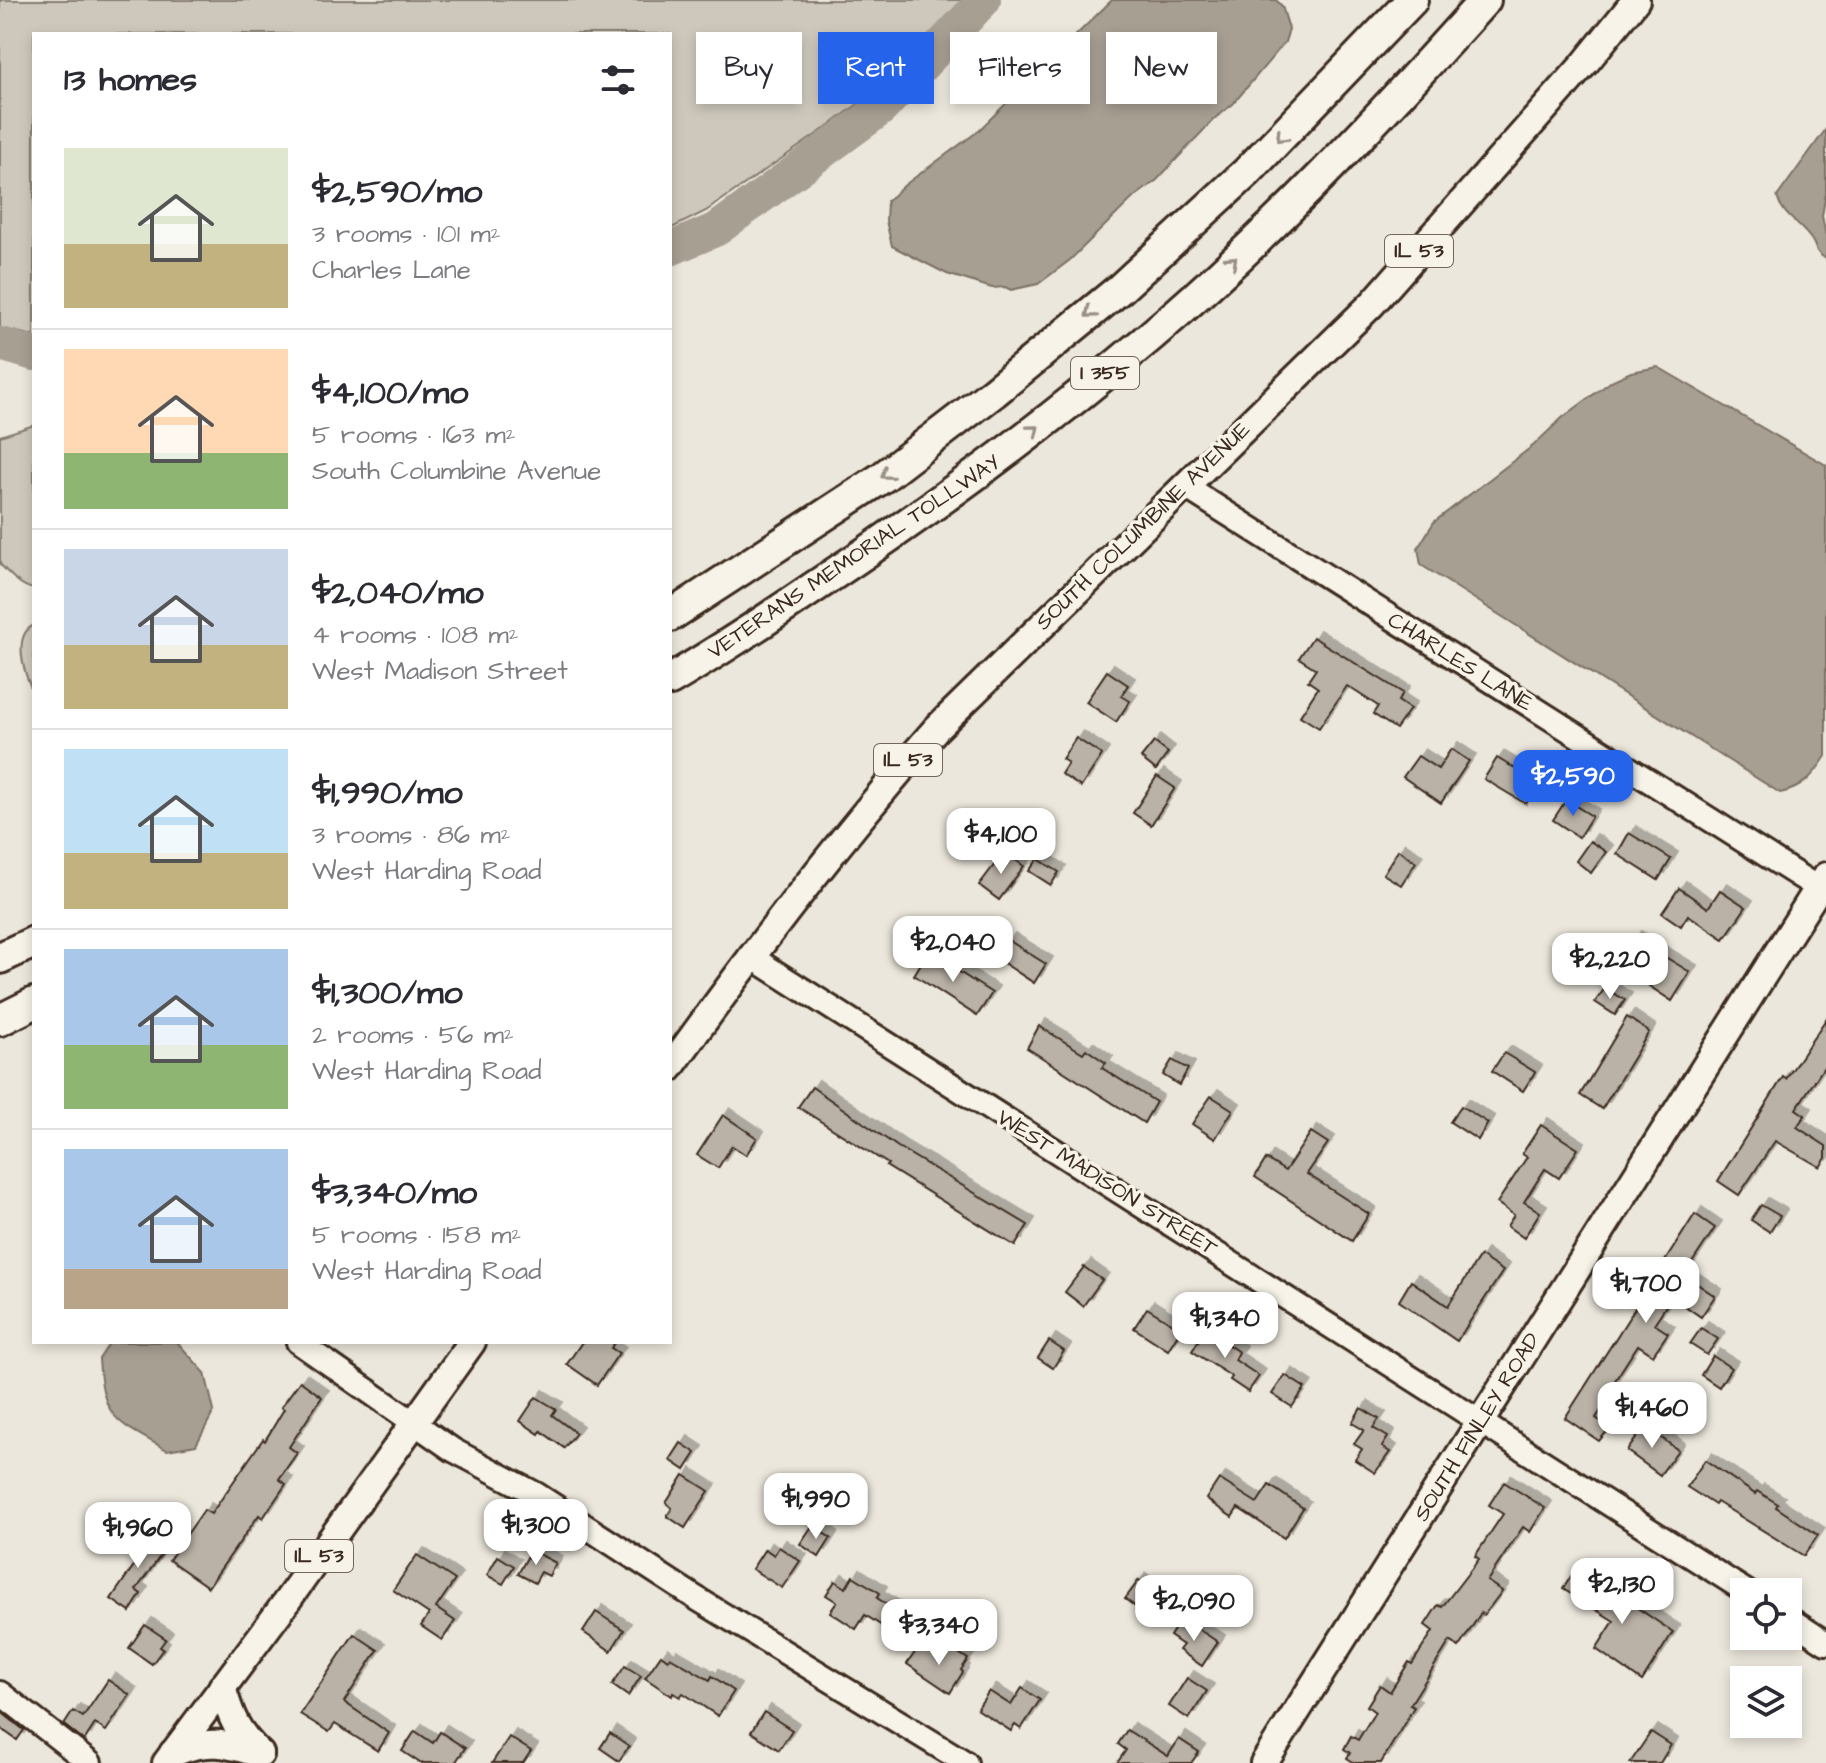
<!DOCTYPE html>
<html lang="en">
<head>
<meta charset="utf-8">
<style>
  body { margin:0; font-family:"Architects Daughter",sans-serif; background:#f7f7f7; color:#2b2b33; height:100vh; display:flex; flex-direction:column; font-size:30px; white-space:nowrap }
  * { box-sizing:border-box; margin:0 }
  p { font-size:26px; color:#7c7c81 }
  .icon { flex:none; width:44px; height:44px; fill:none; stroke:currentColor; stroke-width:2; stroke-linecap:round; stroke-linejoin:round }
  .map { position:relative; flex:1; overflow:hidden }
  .sheet { position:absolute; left:32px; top:32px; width:640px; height:1312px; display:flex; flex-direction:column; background:#fff; border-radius:0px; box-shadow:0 4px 12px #0003 }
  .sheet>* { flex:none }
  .banner { position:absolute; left:696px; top:32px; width:760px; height:72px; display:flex; gap:16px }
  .tools { position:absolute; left:1730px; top:1578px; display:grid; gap:16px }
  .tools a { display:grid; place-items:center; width:72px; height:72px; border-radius:0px; background:#fff; box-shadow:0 4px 12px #0003; font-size:40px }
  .price { position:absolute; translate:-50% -68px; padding:0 18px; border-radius:16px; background:#fff; color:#222; font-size:26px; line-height:52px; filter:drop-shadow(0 2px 4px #0008) }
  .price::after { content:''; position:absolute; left:50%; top:48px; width:24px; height:18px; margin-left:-12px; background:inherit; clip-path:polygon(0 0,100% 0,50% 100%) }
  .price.on { background:#2563eb; color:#fff }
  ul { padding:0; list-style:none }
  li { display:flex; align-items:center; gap:24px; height:200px; padding:0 32px }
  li+li { border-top:2px solid #e1e1e2 }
  li span { display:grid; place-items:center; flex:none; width:224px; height:160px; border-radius:0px; color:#555 }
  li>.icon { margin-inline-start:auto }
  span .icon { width:96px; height:96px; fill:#fffc; stroke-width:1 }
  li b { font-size:34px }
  h2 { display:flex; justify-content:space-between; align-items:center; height:96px; padding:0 32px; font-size:34px }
  .chip { padding:0 28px; border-radius:0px; background:#fff; box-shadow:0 4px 12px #0003; font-size:28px; line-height:72px }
  .chip.on { background:#2563eb; color:#fff }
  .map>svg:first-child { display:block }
</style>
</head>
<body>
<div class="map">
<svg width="1826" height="1763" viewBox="0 0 1826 1763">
  <defs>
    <filter id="shadow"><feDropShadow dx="7" dy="-7" stdDeviation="0" flood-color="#0004"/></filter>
  </defs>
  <rect width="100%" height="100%" fill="#ece7dc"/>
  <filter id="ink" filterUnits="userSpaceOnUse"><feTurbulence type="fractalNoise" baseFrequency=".0125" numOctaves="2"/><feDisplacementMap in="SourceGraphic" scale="16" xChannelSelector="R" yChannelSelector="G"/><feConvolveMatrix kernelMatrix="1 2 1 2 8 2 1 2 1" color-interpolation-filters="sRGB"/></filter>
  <g filter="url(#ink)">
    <g fill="#cec8bc" stroke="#84796d" stroke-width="2">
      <path d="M0,0H975L906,68L830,125L706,211L670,229V34H34V336L0,328Z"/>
      <path d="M34,425V589C21,587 9,574 0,564V436Z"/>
      <path d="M34,625V694C25,676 11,636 34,625Z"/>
    </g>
    <g fill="#a89f93" stroke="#7c7064" stroke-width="2">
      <path d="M1112,0H1276L1282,6L1289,29L1285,42L1233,104L1213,120L1157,180L1133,198L1070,260L1038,284L1011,290L1005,287L992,288L947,274L892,246L886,221L887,201L906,184L977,132Z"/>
      <path d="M1826,129V193L1822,216L1826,236V259C1813,251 1818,249 1811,239C1800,223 1783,216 1777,197Z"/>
      <path d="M1658,367L1826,465V756C1814,775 1802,789 1780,793L1421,565L1418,548L1434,522L1534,445L1562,418L1613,380L1631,372Z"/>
      <path d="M110,1342H177L205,1373L214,1411L196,1445L167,1450C117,1421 103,1422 99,1359Z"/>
    </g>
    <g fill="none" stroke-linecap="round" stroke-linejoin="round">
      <g stroke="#a89f93" stroke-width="34">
        <path d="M670,249L717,229L881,109L984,0"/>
        <path d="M0,344L34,354"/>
      </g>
    </g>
    <g fill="#bab2a7" stroke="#3b2a1e" stroke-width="2" filter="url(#shadow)">
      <path d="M1313,637L1403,693L1398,701L1410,709L1396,729L1373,714L1378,706L1347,686L1319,728L1300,716L1318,688L1308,681L1316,669L1299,658Z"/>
      <path d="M1107,671L1128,685L1121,696L1130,701L1116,722L1086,702Z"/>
      <path d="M1076,738L1102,755L1081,787L1061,774L1068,763L1062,759Z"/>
      <path d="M1154,742L1168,753L1156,770L1141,758Z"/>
      <path d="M1451,749L1469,761L1441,803L1403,777L1418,756L1438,769Z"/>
      <path d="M1497,758L1539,783L1526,804L1484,779Z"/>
      <path d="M1157,776L1175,788L1151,825L1133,813Z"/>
      <path d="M1566,800L1592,816L1579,837L1553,820Z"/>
      <path d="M1629,833L1671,859L1658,880L1617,854Z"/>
      <path d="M1590,841L1606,852L1591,873L1576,861Z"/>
      <path d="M1398,850L1416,862L1401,885L1383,874Z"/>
      <path d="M1004,852L1024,866L999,900L979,885Z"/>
      <path d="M1038,859L1059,872L1051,885L1029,871Z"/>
      <path d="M1679,888L1708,908L1720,890L1746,907L1724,939L1688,915L1681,926L1662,913Z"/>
      <path d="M1634,938L1690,972L1672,1001L1649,986L1655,978L1622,956Z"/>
      <path d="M1008,940L1046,964L1034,983L996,958Z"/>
      <path d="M928,952L992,993L977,1016L914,975Z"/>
      <path d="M1605,988L1625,1000L1615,1015L1595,1002Z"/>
      <path d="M1627,1017L1649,1032L1602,1109L1580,1095Z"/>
      <path d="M1826,1019V1064L1796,1109L1805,1115L1797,1127L1826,1146V1158L1820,1167L1775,1141L1739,1195L1718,1181L1783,1077L1786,1079Z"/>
      <path d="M1039,1026L1083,1053L1086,1049L1106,1063L1102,1068L1156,1102L1144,1123L1027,1048Z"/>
      <path d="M1504,1053L1535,1072L1523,1091L1492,1071Z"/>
      <path d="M1172,1060L1188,1069L1179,1085L1163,1075Z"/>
      <path d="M812,1087L898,1147L1028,1225L1015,1246L886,1166L888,1164L798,1107Z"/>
      <path d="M1211,1096L1233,1110L1215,1139L1192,1124Z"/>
      <path d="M1461,1106L1488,1123L1478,1140L1450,1122Z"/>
      <path d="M723,1115L757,1138L746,1155L732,1146L718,1168L697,1155Z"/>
      <path d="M1541,1125L1578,1149L1559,1178L1545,1169L1524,1202L1540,1212L1524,1238L1507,1226L1514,1215L1497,1203L1527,1157L1522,1154Z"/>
      <path d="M1311,1132L1328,1143L1307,1174L1369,1214L1352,1241L1255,1177L1266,1159L1285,1171Z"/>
      <path d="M1761,1205L1780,1216L1770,1232L1751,1220Z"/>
      <path d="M1695,1214L1715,1228L1684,1275L1715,1296L1701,1317L1672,1297L1654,1324L1668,1333L1653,1355L1638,1345L1605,1396L1609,1398L1596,1418L1610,1428L1599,1441L1565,1418Z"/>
      <path d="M1480,1256L1503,1271L1457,1341L1399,1301L1411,1281L1448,1306Z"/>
      <path d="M1084,1267L1102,1280L1083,1306L1065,1292Z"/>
      <path d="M1147,1308L1181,1329L1168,1350L1134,1328Z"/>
      <path d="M1701,1328L1718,1339L1707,1355L1690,1344Z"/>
      <path d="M1205,1330L1239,1352L1235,1360L1259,1376L1248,1392L1230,1380L1232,1377L1192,1351Z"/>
      <path d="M1049,1341L1064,1351L1053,1368L1038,1358Z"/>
      <path d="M582,1342H615L611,1348L619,1353L597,1385L567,1364Z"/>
      <path d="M1713,1356L1731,1368L1719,1387L1701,1375Z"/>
      <path d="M1285,1375L1305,1388L1292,1407L1272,1394Z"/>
      <path d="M300,1381L322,1397L289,1447L297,1453L279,1479L286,1484L263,1518L259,1515L208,1587L169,1560L204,1510L211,1514L263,1439L265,1441L284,1409L281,1407Z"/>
      <path d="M536,1397L556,1409L552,1415L576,1433L564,1448L541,1431L539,1434L520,1421Z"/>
      <path d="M1361,1408L1379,1419L1373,1428L1388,1437L1382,1447L1390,1452L1375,1473L1355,1460L1362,1449L1354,1444L1364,1430L1352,1423Z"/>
      <path d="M1645,1426L1678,1450L1660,1475L1627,1451Z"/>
      <path d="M681,1443L696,1453L685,1470L670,1460Z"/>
      <path d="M1705,1460L1755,1494L1757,1491L1778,1504L1776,1507L1818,1535L1804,1556L1717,1502L1715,1505L1687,1487Z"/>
      <path d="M684,1475L709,1491L685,1528L667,1516L672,1508L666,1503Z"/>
      <path d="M1219,1479L1257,1503L1269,1485L1303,1508L1284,1538L1238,1508L1232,1517L1206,1499Z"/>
      <path d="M1504,1482L1545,1508L1530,1532L1523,1527L1487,1581L1502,1591L1484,1615L1481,1613L1459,1647L1450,1641L1410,1705L1414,1707L1381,1763H1355L1347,1758L1350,1753L1344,1749L1351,1736L1358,1740L1375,1712L1367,1706L1380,1685L1390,1692L1409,1662L1412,1664L1433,1631L1425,1625L1438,1605L1442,1607L1479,1559L1475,1556L1503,1514L1489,1505Z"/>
      <path d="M812,1526L831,1538L819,1557L800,1544Z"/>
      <path d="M142,1532L166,1548L136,1590L141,1594L130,1612L111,1599L137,1561L127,1554Z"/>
      <path d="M779,1547L800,1561L782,1588L752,1569L765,1549L774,1555Z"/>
      <path d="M531,1550L556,1563L549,1576L541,1572L535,1583L518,1574Z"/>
      <path d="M417,1555L455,1580L436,1608L455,1621L442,1640L421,1626L429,1614L393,1590Z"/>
      <path d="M498,1556L514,1566L503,1584L487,1575Z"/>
      <path d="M1577,1567L1673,1632L1642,1681L1596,1649L1614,1621L1563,1589Z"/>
      <path d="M853,1576L880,1593L877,1598L897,1611L885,1628L865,1615L856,1629L830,1612L837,1602L826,1595L835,1581L846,1588Z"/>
      <path d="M1139,1580L1162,1597L1148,1616L1125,1599Z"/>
      <path d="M596,1612L624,1630L611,1651L583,1632Z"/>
      <path d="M1179,1622L1192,1631L1195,1627L1218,1642L1202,1666L1179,1650L1183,1645L1170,1636Z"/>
      <path d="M145,1625L166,1639L160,1647L163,1649L152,1664L129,1648Z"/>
      <path d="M354,1634L378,1650L344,1702L389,1733L378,1751L335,1724L329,1732L300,1714Z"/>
      <path d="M920,1645L940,1658L947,1646L968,1659L961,1670L963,1672L950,1693L907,1664Z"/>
      <path d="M661,1655L668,1660L670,1657L710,1680L712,1676L734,1691L718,1716L683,1693L680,1697L673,1693L672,1696L645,1678Z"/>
      <path d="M625,1666L641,1676L628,1696L612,1685Z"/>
      <path d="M1187,1678L1207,1691L1189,1719L1169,1706Z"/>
      <path d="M108,1680L130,1695L106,1731L95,1724L84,1741L64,1725L73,1711L83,1717Z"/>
      <path d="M1022,1688L1040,1700L1021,1729L1015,1725L1011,1731L977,1709L989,1691L1011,1705Z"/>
      <path d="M0,1711L24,1730L17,1740L0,1728Z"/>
      <path d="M764,1712L792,1730L779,1750L751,1732Z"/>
      <path d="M1127,1730L1168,1756L1179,1739L1199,1752L1191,1763H1117L1126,1750L1118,1744Z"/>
      <path d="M415,1731L433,1743L440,1732L465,1748L455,1763H420L402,1751Z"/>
      <path d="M1651,1732L1671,1745L1660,1763H1630Z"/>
      <path d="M610,1733L629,1746L619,1761L600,1748Z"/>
      <path d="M509,1737L531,1751L523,1763H492Z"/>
    </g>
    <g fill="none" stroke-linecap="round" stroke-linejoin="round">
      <defs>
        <g id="minor">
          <path d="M1184,486L1818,888"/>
          <path d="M750,956L1747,1592"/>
          <path d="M298,1342L453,1450L536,1494L696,1598L966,1763"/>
          <path d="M1788,1618L1826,1643"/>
          <path d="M0,1693L90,1763"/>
        </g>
        <g id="major">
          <path d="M670,1068C754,951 841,837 936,729L1372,304L1586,62L1636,0"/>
          <path d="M222,1687C231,1718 237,1732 260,1754"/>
          <path d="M173,1753C207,1738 226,1743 260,1754"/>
          <path d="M166,1763L279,1612L472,1342"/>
          <path d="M1264,1763L1826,876"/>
        </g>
        <g id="highway">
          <path d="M670,616L883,477L994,392L1121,288L1247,172L1412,0"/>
          <path d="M670,680C719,651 766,620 813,588C931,510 1044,427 1152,335C1272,233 1380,117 1485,0"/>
          <path d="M0,958L34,942"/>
          <path d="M0,1020L34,1003"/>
        </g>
      </defs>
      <use href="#minor" stroke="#3b2a1e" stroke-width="28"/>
      <use href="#major" stroke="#3b2a1e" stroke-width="32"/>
      <use href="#highway" stroke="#3b2a1e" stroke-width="36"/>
      <use href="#minor" stroke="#f7f3e8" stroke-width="22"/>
      <use href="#major" stroke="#f7f3e8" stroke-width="26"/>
      <use href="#highway" stroke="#f7f3e8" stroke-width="30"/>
    </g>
    <defs><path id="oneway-chevron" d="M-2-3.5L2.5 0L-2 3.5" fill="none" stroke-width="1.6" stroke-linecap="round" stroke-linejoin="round" transform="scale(2)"/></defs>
    <g stroke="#998e83">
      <use href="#oneway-chevron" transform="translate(1281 137) rotate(135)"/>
      <use href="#oneway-chevron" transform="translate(1232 261) rotate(-43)"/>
      <use href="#oneway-chevron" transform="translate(1090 313) rotate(141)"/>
      <use href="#oneway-chevron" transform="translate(1034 430) rotate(-39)"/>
      <use href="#oneway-chevron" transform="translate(886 474) rotate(144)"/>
    </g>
  </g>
  <g text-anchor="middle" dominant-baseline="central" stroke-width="7" stroke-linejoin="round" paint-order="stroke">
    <g fill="#f7f3e8" stroke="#73665b" stroke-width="2">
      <rect x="1385" y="235" width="68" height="32" rx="6"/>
      <rect x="1071" y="357" width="68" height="32" rx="6"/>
      <rect x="874" y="744" width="68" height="32" rx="6"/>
      <rect x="285" y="1540" width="68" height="32" rx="6"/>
    </g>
    <g font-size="20" font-weight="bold" fill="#3b2a1e">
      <text x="1419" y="251">IL 53</text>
      <text x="1105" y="373">I 355</text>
      <text x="908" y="760">IL 53</text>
      <text x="319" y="1556">IL 53</text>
    </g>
    <g font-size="22" fill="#3b2a1e" stroke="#f7f3e8">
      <text transform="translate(1143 526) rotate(-44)">SOUTH COLUMBINE AVENUE</text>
      <text transform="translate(854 557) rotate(-34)">VETERANS MEMORIAL TOLLWAY</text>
      <text transform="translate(1460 662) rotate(32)">CHARLES LANE</text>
      <text transform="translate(1107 1183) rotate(32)">WEST MADISON STREET</text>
      <text transform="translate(1477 1427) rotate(-58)">SOUTH FINLEY ROAD</text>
    </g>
  </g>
</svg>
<div class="tools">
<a><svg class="icon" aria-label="locate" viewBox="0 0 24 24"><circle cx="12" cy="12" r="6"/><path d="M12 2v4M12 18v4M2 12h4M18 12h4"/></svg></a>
<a><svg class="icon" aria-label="layers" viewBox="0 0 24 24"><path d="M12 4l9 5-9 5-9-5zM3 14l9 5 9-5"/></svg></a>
</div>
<b class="price on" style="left:1573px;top:818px">$2,590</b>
<b class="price" style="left:1001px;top:876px">$4,100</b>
<b class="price" style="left:953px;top:984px">$2,040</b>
<b class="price" style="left:1610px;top:1001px">$2,220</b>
<b class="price" style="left:1646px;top:1325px">$1,700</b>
<b class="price" style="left:1225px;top:1360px">$1,340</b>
<b class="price" style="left:1652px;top:1450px">$1,460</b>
<b class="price" style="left:816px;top:1541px">$1,990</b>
<b class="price" style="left:536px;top:1567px">$1,300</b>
<b class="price" style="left:138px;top:1570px">$1,960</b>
<b class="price" style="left:1622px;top:1626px">$2,130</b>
<b class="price" style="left:1194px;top:1643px">$2,090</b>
<b class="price" style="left:939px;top:1667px">$3,340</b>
<div class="banner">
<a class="chip">Buy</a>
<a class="chip on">Rent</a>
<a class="chip">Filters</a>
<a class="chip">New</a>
</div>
<section class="sheet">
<h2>13 homes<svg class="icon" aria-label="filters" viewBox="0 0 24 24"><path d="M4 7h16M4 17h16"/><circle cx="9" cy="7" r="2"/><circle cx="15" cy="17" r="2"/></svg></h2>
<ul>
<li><span style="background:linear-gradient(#dfe7d0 60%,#c2b280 0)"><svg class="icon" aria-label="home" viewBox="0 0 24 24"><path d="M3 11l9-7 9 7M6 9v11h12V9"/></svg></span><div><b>$2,590/mo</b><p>3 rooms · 101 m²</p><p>Charles Lane</p></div></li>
<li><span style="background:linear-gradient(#ffd9b3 65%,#8fb573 0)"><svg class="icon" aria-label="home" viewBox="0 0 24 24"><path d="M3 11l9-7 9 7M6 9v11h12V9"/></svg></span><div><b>$4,100/mo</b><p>5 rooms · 163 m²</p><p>South Columbine Avenue</p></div></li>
<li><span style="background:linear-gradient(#c9d6e8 60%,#c2b280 0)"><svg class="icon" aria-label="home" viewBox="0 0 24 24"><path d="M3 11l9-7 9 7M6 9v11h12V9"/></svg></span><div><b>$2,040/mo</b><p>4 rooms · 108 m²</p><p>West Madison Street</p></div></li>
<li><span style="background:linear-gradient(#bfe0f5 65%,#c2b280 0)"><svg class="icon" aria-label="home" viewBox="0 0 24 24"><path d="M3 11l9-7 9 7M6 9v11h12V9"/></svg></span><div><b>$1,990/mo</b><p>3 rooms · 86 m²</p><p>West Harding Road</p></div></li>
<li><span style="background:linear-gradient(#a9c7e8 60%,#8fb573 0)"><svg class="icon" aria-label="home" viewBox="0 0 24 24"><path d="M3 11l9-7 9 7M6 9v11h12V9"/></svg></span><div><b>$1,300/mo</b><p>2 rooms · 56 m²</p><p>West Harding Road</p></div></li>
<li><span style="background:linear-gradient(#a9c7e8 75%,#b9a48a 0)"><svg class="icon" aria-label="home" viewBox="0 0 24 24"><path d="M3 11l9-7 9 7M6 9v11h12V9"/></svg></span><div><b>$3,340/mo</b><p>5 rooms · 158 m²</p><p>West Harding Road</p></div></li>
</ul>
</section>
</div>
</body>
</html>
